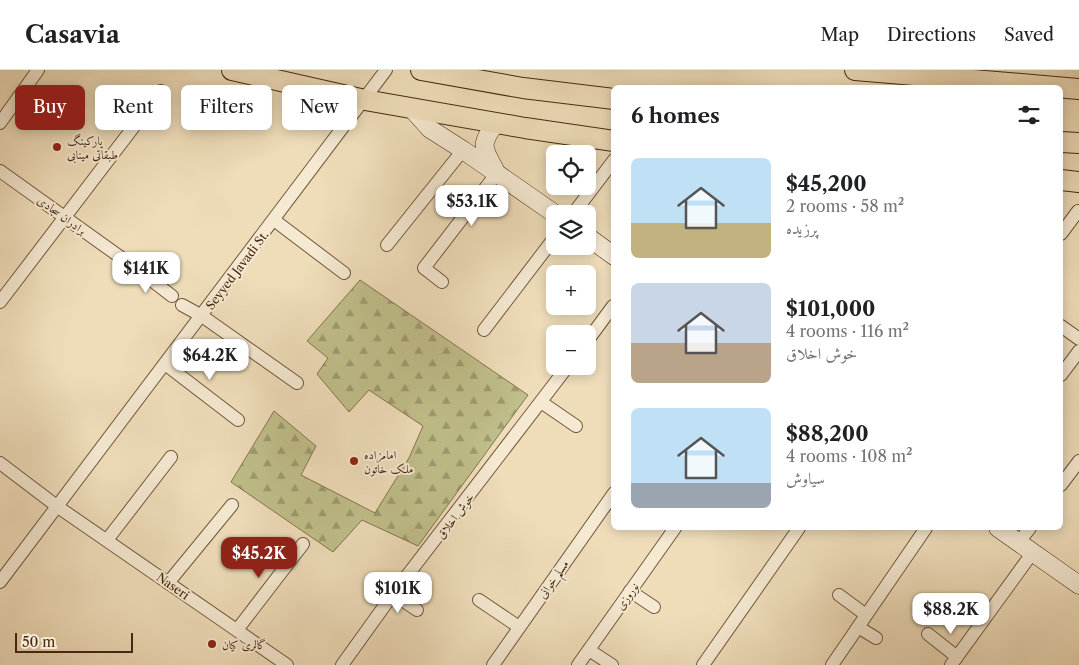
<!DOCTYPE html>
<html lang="en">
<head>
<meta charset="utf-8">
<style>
  body { margin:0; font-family:"Libre Caslon Text",Amiri,serif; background:#f6f6f6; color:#202124; height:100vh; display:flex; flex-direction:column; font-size:19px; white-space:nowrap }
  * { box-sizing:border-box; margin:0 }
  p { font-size:16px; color:#757577 }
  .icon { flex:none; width:28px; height:28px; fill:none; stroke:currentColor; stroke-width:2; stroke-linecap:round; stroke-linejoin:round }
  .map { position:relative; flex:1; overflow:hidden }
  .details { position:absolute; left:611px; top:15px; width:452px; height:445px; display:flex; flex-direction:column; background:#fff; border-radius:8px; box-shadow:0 2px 12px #0003 }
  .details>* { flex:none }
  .hud { position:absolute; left:15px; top:15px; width:475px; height:45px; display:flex; gap:10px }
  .fabs { position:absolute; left:546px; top:75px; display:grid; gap:10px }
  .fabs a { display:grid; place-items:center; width:50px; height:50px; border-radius:8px; background:#fff; box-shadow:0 2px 12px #0003; font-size:25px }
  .scale { position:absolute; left:15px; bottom:12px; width:118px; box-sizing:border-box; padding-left:5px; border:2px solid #472911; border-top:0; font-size:14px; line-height:18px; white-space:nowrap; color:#472911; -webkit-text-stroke:4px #f5e9d2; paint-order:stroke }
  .price { position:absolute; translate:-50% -42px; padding:0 11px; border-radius:10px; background:#fff; color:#222; font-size:16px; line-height:32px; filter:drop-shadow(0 1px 2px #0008) }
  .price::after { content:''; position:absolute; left:50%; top:30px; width:15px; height:11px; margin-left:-8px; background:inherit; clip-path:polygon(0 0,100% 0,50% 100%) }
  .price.selected { background:#8f2418; color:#fff }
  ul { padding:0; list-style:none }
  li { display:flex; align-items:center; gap:15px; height:125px; padding:0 20px }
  li span { display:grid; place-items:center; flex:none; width:140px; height:100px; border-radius:8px; color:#555 }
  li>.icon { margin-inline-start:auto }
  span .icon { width:60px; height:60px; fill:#fffc; stroke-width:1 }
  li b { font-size:21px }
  h2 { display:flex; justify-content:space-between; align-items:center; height:60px; padding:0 20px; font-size:21px }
  .tag { padding:0 18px; border-radius:8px; background:#fff; box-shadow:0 2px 12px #0003; font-size:18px; line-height:45px }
  .tag.selected { background:#8f2418; color:#fff }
  header { display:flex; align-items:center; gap:30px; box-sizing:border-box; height:70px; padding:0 25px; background:#fff; border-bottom:1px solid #e0e0e0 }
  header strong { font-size:24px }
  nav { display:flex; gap:28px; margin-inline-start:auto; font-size:18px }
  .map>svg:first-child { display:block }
</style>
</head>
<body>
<header>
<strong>Casavia</strong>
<nav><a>Map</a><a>Directions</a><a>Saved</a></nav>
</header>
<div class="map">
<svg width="1079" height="595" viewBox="0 0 1079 595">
  <defs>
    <pattern id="forest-firs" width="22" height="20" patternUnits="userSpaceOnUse" patternTransform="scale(1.25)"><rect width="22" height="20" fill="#c0bf8b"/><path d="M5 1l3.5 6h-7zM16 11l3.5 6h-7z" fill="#9e9b70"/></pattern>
  </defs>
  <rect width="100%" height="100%" fill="#efddba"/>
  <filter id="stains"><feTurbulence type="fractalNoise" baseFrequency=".004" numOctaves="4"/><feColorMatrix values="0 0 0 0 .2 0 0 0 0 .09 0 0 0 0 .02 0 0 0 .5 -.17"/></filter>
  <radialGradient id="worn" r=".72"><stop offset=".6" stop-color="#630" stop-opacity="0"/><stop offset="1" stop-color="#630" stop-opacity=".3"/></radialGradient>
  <path fill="url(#forest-firs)" stroke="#84744e" d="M360,210L528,325L418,476L362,450L333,482L231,412L274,341L316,376L301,405L375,443L409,388L423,356L369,320L349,342L317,304L328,288L307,271Z"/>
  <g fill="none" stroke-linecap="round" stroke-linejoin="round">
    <defs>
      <g id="minor">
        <path d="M0,53L38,0"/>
        <path d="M0,101L137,199L172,226"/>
        <path d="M573,144L614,90"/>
        <path d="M274,150L344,203"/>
        <path d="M1061,164L1078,141H1079"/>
        <path d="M387,175L463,80"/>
        <path d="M442,212L424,198L497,103"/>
        <path d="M0,232L161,21"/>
        <path d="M182,235L202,246L297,313"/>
        <path d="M1061,256L1079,269"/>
        <path d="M484,260L555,167"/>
        <path d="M588,270L613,236"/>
        <path d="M165,294L238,350"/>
        <path d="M1061,305L1079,281"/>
        <path d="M541,332L576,356"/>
        <path d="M0,393L58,437L287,595"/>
        <path d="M1061,415L1079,391"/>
        <path d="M107,470L171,387"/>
        <path d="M1019,472L1030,458"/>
        <path d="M0,512L386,0"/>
        <path d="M168,513L232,435"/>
        <path d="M630,521L654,537"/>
        <path d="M393,524L417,540"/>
        <path d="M839,525L866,545"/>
        <path d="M479,530L519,557"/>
        <path d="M858,557L876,568"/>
        <path d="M237,560L303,474"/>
        <path d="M928,564L957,587"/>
        <path d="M589,580L612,595"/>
        <path d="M342,595L393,524L568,296"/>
        <path d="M493,595L614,423"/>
        <path d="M578,595L675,458"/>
        <path d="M703,595L799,458"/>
        <path d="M832,595L926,458"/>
        <path d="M951,595L1033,482"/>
      </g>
      <g id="secondary">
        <path d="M412,39L430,59L463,80L555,144"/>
        <path d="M495,100C483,78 479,75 496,53"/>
        <path d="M588,167L614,186"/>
        <path d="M998,458L1079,515"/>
      </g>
      <g id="trunk">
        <path d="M232,0L365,30L525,58L614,71"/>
        <path d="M421,0L523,18L614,29"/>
        <path d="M855,0L1079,19"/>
        <path d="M1061,72L1079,73"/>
        <path d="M1061,110L1079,112"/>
      </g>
    </defs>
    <use href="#minor" stroke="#71563b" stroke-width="14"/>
    <use href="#secondary" stroke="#472911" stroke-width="19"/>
    <use href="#trunk" stroke="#472911" stroke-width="22"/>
    <use href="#minor" stroke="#f5e9d2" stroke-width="12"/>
    <use href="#secondary" stroke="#f5e9d2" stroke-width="18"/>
    <use href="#trunk" stroke="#efddba" stroke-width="20"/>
  </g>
  <g fill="#8f2418" stroke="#f5e9d2" stroke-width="2">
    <circle cx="57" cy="77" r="5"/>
    <circle cx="354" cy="391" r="5"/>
    <circle cx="212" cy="574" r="5"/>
  </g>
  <g text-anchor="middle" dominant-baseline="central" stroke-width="4" stroke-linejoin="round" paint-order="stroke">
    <g font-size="12" fill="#472911" stroke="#f5e9d2" text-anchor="start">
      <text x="67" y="70">پارکینگ<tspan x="67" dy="14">طبقاتی مینابی</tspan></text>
      <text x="364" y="384">امامزاده<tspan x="364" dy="14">ملک خاتون</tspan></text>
      <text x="222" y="574">گالری کیان</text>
    </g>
    <g font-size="12" fill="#472911" stroke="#f5e9d2">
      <text transform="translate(62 145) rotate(36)">برادران سجادی</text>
      <text transform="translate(237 200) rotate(-53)">Seyyed Javadi St.</text>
      <text transform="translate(455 446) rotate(-53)">خوش اخلاق</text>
      <text transform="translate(553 509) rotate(-55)">مسلم خوانی</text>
      <text transform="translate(173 516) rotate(35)">Naseri</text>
      <text transform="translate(627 526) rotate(-55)">نوروزی</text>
    </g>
  </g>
  <rect width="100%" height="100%" filter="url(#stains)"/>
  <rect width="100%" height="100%" fill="url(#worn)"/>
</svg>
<div class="fabs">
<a><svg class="icon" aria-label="locate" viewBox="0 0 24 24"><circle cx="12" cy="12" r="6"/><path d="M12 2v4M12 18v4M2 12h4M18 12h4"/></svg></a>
<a><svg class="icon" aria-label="layers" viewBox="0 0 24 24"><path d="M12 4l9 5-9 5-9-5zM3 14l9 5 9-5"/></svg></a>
<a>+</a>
<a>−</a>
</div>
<div class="scale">50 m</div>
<b class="price" style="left:472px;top:157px">$53.1K</b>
<b class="price" style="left:146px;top:224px">$141K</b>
<b class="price" style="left:210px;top:311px">$64.2K</b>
<b class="price selected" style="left:259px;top:509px">$45.2K</b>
<b class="price" style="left:398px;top:544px">$101K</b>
<b class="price" style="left:951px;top:565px">$88.2K</b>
<div class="hud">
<a class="tag selected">Buy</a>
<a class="tag">Rent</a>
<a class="tag">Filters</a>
<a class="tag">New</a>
</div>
<section class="details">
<h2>6 homes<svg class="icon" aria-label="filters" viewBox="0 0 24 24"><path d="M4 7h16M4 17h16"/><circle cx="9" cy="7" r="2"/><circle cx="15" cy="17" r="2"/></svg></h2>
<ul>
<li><span style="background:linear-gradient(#bfe0f5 65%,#c2b280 0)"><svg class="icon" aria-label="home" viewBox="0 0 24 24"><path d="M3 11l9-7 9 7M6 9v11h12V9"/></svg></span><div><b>$45,200</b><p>2 rooms · 58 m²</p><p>پرزیده</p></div></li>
<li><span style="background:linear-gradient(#c9d6e8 60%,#b9a48a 0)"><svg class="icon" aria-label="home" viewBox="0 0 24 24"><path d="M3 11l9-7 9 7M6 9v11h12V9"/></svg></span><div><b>$101,000</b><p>4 rooms · 116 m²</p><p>خوش اخلاق</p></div></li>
<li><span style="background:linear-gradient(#bfe0f5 75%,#9aa5b1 0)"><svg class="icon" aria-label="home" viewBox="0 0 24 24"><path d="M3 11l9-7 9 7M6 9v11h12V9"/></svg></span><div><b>$88,200</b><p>4 rooms · 108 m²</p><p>سیاوش</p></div></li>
</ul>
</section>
</div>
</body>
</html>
